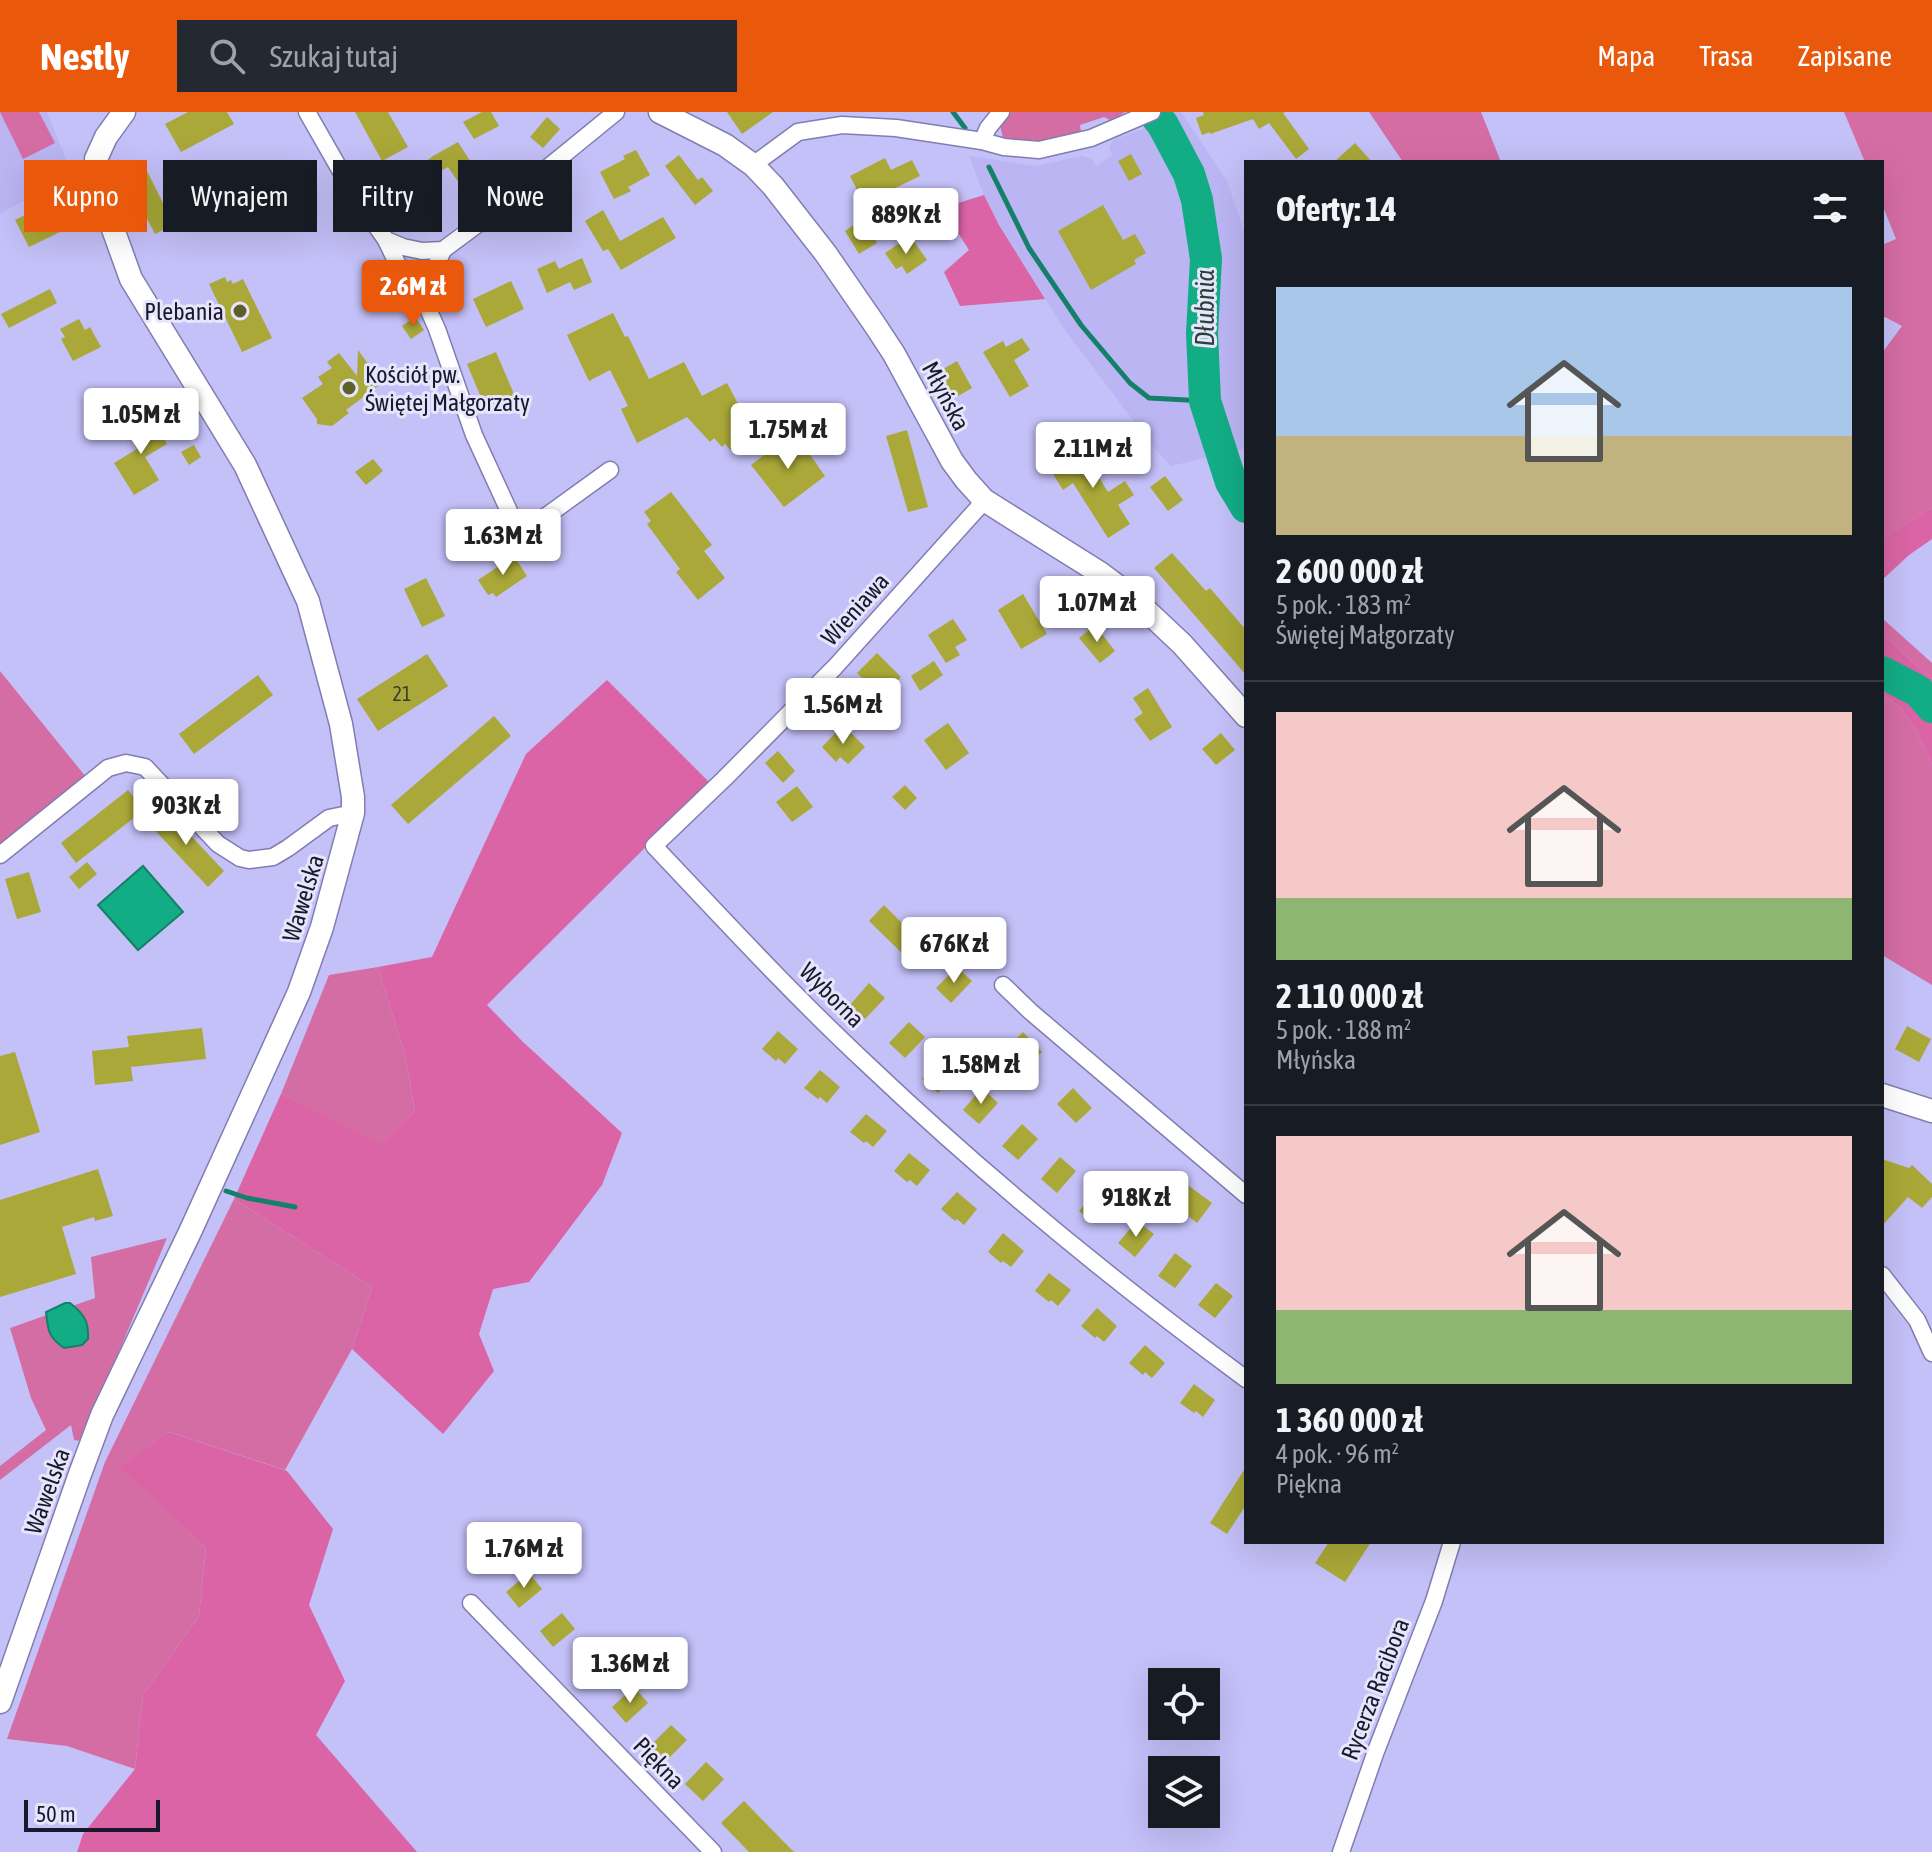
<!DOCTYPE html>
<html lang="pl">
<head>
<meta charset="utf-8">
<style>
  body { margin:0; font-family:"Asap Condensed",sans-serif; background:#242831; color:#f1f3f6; height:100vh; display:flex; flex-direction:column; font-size:30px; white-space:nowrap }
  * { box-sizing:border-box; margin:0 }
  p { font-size:26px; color:#9ea1a6 }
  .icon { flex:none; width:44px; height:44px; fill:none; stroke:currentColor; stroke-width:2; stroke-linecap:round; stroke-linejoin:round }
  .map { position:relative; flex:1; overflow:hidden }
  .sheet { position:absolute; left:1244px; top:48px; width:640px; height:1384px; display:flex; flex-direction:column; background:#171b24; border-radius:0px; box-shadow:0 8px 32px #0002 }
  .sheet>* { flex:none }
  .guide { position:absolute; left:24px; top:48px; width:760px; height:72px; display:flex; gap:16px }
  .tools { position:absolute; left:1148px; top:1556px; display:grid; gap:16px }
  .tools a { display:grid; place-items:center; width:72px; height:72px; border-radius:0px; background:#171b24; box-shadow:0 8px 32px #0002; font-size:40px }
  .scale { position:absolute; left:24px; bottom:20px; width:136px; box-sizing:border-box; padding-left:8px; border:4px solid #1a182c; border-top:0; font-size:22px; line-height:28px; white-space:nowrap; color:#1a182c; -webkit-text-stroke:6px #e6e5fc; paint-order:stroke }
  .price { position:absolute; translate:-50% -68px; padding:0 18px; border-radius:8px; background:#fff; color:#222; font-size:26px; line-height:52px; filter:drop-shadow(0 2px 4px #0008) }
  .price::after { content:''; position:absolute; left:50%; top:48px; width:24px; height:18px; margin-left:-12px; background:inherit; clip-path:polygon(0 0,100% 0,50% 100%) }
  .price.on { background:#ea580c; color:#fff }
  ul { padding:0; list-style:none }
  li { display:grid; align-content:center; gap:16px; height:424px; padding:0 32px }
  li+li { border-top:2px solid #363941 }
  li span { display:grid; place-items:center; height:248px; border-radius:0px; color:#555 }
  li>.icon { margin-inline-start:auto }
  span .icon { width:144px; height:144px; fill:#fffc; stroke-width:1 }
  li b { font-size:34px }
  h2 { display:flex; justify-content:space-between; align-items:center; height:96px; padding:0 32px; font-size:34px }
  .chip { padding:0 28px; border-radius:0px; background:#171b24; box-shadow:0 8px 32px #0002; font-size:28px; line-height:72px }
  .chip.on { background:#ea580c; color:#fff }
  header { display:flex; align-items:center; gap:48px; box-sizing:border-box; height:112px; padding:0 40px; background:#ea580c; color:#fff }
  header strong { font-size:38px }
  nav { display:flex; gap:44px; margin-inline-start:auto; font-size:28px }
  .search { width:560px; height:72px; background:#242831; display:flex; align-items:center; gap:20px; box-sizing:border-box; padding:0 28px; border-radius:0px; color:#9ea1a6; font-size:30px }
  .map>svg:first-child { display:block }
</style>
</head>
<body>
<header>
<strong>Nestly</strong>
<div class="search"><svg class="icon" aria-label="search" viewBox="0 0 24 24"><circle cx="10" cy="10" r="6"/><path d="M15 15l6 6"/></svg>Szukaj tutaj</div>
<nav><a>Mapa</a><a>Trasa</a><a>Zapisane</a></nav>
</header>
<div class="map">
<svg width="1932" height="1740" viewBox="0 0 1932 1740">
  <rect width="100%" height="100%" fill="#c4c0f8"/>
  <g fill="#bbb5f4">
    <path d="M0,0H47L72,62L0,102Z"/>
    <path d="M1167,0H1181L1227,69L1246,125V336L1171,354L1154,336L1062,214L999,112L984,83L969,44L1034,54L1082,44L1092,47L1096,54L1113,43L1109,35L1113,28L1143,17L1145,8Z"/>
  </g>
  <g fill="#d56da5">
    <path d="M0,0H39L55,31L23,47Z"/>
    <path d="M1011,0H1125L1112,9L1104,5L1080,13L1081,20C1060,26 1024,37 1003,26L1000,13Z"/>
    <path d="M1369,0H1481L1501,50H1403Z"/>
    <path d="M1844,0H1932V395L1884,427L1882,424V241L1902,214L1885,205L1882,208V133L1896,127L1882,92V50H1865Z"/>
    <path d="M1882,506L1932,551V567L1882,522Z"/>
    <path d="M0,559L86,665L0,734Z"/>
    <path d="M1882,583C1908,595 1921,627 1932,652V873L1882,843Z"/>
    <path d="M378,855L405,943L415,999L382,1033L281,982L329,863Z"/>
    <path d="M234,1087L372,1175L352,1237L285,1358L169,1320L120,1355L206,1436L199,1504L143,1583L135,1657L67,1634L7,1627L105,1350Z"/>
    <path d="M167,1126L81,1329L74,1328L71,1313L0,1368V1354L46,1318L31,1286L10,1216L95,1186L91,1145Z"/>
  </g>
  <g fill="#da64a5">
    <path d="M984,83L999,113L1045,187L960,194L944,160L969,138L942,96Z"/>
    <path d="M1932,395V427L1909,443L1882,468V424L1885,426Z"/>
    <path d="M1882,522L1932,567V652C1921,627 1908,595 1882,583Z"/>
    <path d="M607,568L710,671L487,893L522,929L622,1021L602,1073L529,1170L493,1177L479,1222L494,1259L443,1322L352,1237L372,1175L234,1087L281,982L382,1032L415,999L405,943L378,855L432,845L526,642Z"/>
    <path d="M169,1320L287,1359L333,1417L309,1493L345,1569L316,1623L417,1740H77L83,1722L135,1657L143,1583L199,1504L206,1436L119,1355Z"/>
  </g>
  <g fill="#13ad85" stroke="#15806a" stroke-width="2">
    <path d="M143,754L183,800L138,838L98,793Z"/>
    <path d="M65,1191H70C84,1202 89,1209 88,1227L82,1233L64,1236C48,1225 48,1218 46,1200Z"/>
  </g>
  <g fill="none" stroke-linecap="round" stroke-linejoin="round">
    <g stroke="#15806a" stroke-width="5">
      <path d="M953,0L965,16"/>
      <path d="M989,55L1029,136L1081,213L1130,271L1149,286L1205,289"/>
      <path d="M226,1079L247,1086L295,1095"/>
    </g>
    <g stroke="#13ad85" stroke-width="32">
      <path d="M1153,0L1163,13L1189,62L1197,88L1206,147L1202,221L1205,289L1231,370L1246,395"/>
      <path d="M1882,560L1918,579L1932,595"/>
    </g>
  </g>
  <g fill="#a9a838">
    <path d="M188,0H227L234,12L181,40L165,12Z"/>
    <path d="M355,0H388L408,35L382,49Z"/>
    <path d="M482,0H491L499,14L474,27L463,10Z"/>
    <path d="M727,0H773L742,22Z"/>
    <path d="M1203,0H1286L1283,1L1309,37L1296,47L1269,11L1259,17L1253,7L1210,22V20L1202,23L1196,6L1204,3Z"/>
    <path d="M547,5L560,17L543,36L530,25Z"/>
    <path d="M458,30L479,63L461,74L448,55L415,74L430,92L407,108L392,87L387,90L382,82L433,44Z"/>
    <path d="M1355,31L1372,50H1334Z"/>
    <path d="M636,38L650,63L628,75L631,79L614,87L600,60L625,47L623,44Z"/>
    <path d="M1131,42L1142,62L1129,69L1118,49Z"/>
    <path d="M679,43L698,68L702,65L713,79L695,93L665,54Z"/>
    <path d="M885,46L891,58L912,48L920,64L864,91L850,64Z"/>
    <path d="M147,59L174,113L155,122L127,69Z"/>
    <path d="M39,88L42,94L54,89L61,103L53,107L60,120L29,135L15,108L27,102L24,96Z"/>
    <path d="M1103,93L1123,128L1135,122L1146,141L1134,148L1136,152L1091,178L1058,119Z"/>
    <path d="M603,98L620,129L663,105L676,126L621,158L608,137L603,139L585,109Z"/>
    <path d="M863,107L877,131L859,142L845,119Z"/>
    <path d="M910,124L927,148L907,162L902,154L896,157L885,141Z"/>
    <path d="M582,146L592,170L574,178L570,170L547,181L537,157L555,149L559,157Z"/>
    <path d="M225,165L227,170L231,168L233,172L243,167L272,226L242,240L209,172Z"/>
    <path d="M511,169L524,197L486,215L473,187Z"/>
    <path d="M50,177L57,191L9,216L1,202Z"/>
    <path d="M613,201L625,225L628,224L649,267L684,250L702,284L727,271L737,290L759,311L732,339L725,332L722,335L714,326L710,330L687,305L637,331L621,297L628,294L610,258L589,269L567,223Z"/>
    <path d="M415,205L424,218L411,227L402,214Z"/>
    <path d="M79,207L85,218L90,215L101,235L73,249L61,227L65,225L60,217Z"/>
    <path d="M1022,226L1030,238L1014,248L1029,274L1010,285L983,240L1003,229L1006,235Z"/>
    <path d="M358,238L382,271L346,298L349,301L332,314L317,312V307L302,286L323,272L318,265L332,256L327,250L339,241L357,264Z"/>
    <path d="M496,240L517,289L488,302L467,252Z"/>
    <path d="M957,249L972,276L946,291L931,264Z"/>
    <path d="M151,305L167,332L145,345L159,368L134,383L114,351L137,337L127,319Z"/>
    <path d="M907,318L928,395L908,400L886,324Z"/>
    <path d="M796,323L825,364L784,395L751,353L773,336L775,339Z"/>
    <path d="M194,333L201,345L189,353L181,340Z"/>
    <path d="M1079,333L1108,380L1125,369L1134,383L1118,393L1130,412L1108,426L1073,371L1063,378L1048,354Z"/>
    <path d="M373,347L383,359L366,373L355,360Z"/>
    <path d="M1165,364L1183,388L1168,399L1150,375Z"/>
    <path d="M671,380L712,433L704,439L725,466L698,488L676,460L680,457L647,412L651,409L644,400Z"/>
    <path d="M1172,441L1206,479L1210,476L1246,518V563L1154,456Z"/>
    <path d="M514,444L527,464L496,485L493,481L488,483L478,468Z"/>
    <path d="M426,466L445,504L422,515L404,477Z"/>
    <path d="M1023,482L1047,522L1021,537L998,498Z"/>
    <path d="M953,507L967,528L955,535L960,543L946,551L928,523Z"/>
    <path d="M1095,513L1115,539L1100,551L1079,526Z"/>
    <path d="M877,541L901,565L881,585L857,561Z"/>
    <path d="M427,542L448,574L378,619L357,587Z"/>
    <path d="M934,549L943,563L920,579L911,564Z"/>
    <path d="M258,563L273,583L194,642L179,622Z"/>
    <path d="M1148,576L1172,615L1150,629L1134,607L1143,601L1133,586Z"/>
    <path d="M494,604L511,624L408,712L391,693Z"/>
    <path d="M948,611L969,641L946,658L924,628Z"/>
    <path d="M843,613L865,635L848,652L840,645L836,650L822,635Z"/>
    <path d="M1221,621L1235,638L1216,653L1202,637Z"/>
    <path d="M778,639L795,659L783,671L765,651Z"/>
    <path d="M905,673L917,686L905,698L892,685Z"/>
    <path d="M797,674L813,695L792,710L776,690Z"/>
    <path d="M128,678L144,698L76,751L61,731Z"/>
    <path d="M164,695L224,759L208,775L148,711Z"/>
    <path d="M87,750L97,762L79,777L69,765Z"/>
    <path d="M29,760L41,800L17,807L5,767Z"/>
    <path d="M884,793L909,818L923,805L940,823L911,850L869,809Z"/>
    <path d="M957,855L972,869L951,891L936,876Z"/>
    <path d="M869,871L885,886L865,907L850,893Z"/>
    <path d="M909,910L925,925L905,946L889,931Z"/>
    <path d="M1907,914L1931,927L1919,950L1895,937Z"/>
    <path d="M202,916L206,947L131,955L133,969L95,973L92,939L129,935L127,924Z"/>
    <path d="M778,919L798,937L785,952L778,946L776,949L762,937Z"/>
    <path d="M1023,920L1042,940L1026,955L1007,936Z"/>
    <path d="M15,940L40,1020L0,1033V944Z"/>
    <path d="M942,946L958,960L938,981L922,967Z"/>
    <path d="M820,958L840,975L827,991L820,985L818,987L804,976Z"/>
    <path d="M982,976L998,991L979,1012L963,998Z"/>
    <path d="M1073,976L1092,996L1076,1011L1057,992Z"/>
    <path d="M866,1002L887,1019L873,1035L866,1029L864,1031L850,1020Z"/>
    <path d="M1022,1012L1038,1027L1018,1048L1002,1034Z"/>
    <path d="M909,1041L930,1058L917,1074L910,1068L907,1070L894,1059Z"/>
    <path d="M1060,1045L1076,1059L1057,1081L1041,1067Z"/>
    <path d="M1882,1047L1909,1056L1912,1053L1932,1072V1085L1922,1096L1908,1085L1882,1114Z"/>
    <path d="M98,1057L113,1104L95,1109L94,1105L62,1115L76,1162L0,1185V1088Z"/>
    <path d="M1181,1068L1212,1091L1197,1111L1166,1087Z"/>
    <path d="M1098,1077L1114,1091L1096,1112L1079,1099Z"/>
    <path d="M957,1080L977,1097L964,1113L957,1107L955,1109L941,1097Z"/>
    <path d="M1137,1109L1154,1122L1135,1145L1118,1131Z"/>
    <path d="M1003,1121L1024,1139L1011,1155L1003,1149L1001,1151L988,1140Z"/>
    <path d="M1175,1141L1192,1154L1175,1176L1158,1164Z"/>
    <path d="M1049,1161L1071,1178L1058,1194L1051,1188L1049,1190L1035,1179Z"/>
    <path d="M1216,1171L1233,1184L1215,1206L1198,1193Z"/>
    <path d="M1097,1196L1117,1214L1104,1230L1097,1224L1095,1226L1081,1214Z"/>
    <path d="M1145,1233L1165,1251L1152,1266L1145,1260L1143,1263L1129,1251Z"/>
    <path d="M1194,1272L1215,1288L1203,1305L1196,1299L1194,1301L1180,1291Z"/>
    <path d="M1246,1355V1393L1227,1422L1210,1411Z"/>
    <path d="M1329,1430H1371L1345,1470L1315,1451Z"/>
    <path d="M529,1461L542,1477L519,1496L506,1480Z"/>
    <path d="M562,1501L575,1517L553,1535L540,1519Z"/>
    <path d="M594,1540L609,1557L587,1577L572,1560Z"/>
    <path d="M634,1575L648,1591L626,1611L612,1595Z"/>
    <path d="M671,1613L687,1628L665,1650L650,1634Z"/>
    <path d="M706,1650L724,1667L703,1689L685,1672Z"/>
    <path d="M744,1689L778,1724L794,1740H749L721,1711Z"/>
  </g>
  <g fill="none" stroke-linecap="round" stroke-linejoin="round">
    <defs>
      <g id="street">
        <path d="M307,0L355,84L386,128L397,151L425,190"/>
        <path d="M982,29L988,16L1001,0"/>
        <path d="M753,53L798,20L842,13L896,16L982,29L1004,35L1039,38L1091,26L1152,0"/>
        <path d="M386,128L403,135L422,139L443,138L486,106L616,0"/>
        <path d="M443,138L428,173L425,190L437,217L474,323L520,423L610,358"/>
        <path d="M984,388L977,397L835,555L724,667L654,734C724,808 793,883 867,952C986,1065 1114,1170 1246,1267"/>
        <path d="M0,743L108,656L126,651L145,655L218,732L240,746L249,748L273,745L288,736L329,706L353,701"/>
        <path d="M1003,873L1031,900L1246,1083"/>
        <path d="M1882,1163L1917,1208L1932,1241"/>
        <path d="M471,1491L713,1740"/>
        <path d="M1341,1740L1376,1639L1434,1489L1452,1430"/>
      </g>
      <g id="secondary">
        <path d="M660,0L725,33L753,53L773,74L826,142L875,213L894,242L952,349L966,368L984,388L1100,461L1132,485L1182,532L1246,604"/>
        <path d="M1882,983L1932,999"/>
        <path d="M0,1590L80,1362L102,1303L190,1120L299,880L322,815L353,701V685L341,612L308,489L245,353L131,167L100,81L96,57V47L106,25L124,0"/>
      </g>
    </defs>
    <use href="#street" stroke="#827db1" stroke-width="19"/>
    <use href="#secondary" stroke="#827db1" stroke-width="25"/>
    <use href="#street" stroke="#fff" stroke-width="16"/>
    <use href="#secondary" stroke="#fff" stroke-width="22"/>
  </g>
  <g fill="#5f5f2b" stroke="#e6e5fc" stroke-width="3">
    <circle cx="240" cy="199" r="8"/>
    <circle cx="349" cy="276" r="8"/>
  </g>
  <g text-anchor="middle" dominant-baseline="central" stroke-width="6" stroke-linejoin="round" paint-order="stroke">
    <g font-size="20" fill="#3e3c2f">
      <text x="402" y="581">21</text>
    </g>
    <g font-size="24" fill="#1a182c" stroke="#e6e5fc" text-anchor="end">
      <text x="224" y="199">Plebania</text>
      <text x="365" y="262" text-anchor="start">Kościół pw.<tspan x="365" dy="28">Świętej Małgorzaty</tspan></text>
    </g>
    <g font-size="24" fill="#1a182c" stroke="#e6e5fc">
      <text transform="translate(946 284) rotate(62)">Młyńska</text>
      <text transform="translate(855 497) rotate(-48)">Wieniawa</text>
      <text transform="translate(303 786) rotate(-73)">Wawelska</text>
      <text transform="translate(832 883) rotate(45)">Wyborna</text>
      <text transform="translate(47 1379) rotate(-70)">Wawelska</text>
      <text transform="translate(1375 1577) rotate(-69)">Rycerza Racibora</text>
      <text transform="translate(659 1651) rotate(46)">Piękna</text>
    </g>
    <g font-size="26" font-style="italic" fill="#274338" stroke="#e6e5fc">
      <text transform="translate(1205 196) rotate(-90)">Dłubnia</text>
    </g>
  </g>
</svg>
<div class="tools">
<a><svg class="icon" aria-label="locate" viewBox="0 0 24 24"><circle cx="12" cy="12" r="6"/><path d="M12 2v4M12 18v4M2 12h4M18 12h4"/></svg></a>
<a><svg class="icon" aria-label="layers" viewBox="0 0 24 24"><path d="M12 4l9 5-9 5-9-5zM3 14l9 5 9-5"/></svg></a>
</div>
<div class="scale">50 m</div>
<b class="price" style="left:906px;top:144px">889K zł</b>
<b class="price on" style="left:413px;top:216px">2.6M zł</b>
<b class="price" style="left:141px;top:344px">1.05M zł</b>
<b class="price" style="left:788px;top:359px">1.75M zł</b>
<b class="price" style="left:1093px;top:378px">2.11M zł</b>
<b class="price" style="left:503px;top:465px">1.63M zł</b>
<b class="price" style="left:1097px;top:532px">1.07M zł</b>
<b class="price" style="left:843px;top:634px">1.56M zł</b>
<b class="price" style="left:186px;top:735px">903K zł</b>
<b class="price" style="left:954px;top:873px">676K zł</b>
<b class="price" style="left:981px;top:994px">1.58M zł</b>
<b class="price" style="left:1136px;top:1127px">918K zł</b>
<b class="price" style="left:524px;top:1478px">1.76M zł</b>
<b class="price" style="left:630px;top:1593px">1.36M zł</b>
<div class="guide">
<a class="chip on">Kupno</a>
<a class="chip">Wynajem</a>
<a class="chip">Filtry</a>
<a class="chip">Nowe</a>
</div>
<section class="sheet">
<h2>Oferty: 14<svg class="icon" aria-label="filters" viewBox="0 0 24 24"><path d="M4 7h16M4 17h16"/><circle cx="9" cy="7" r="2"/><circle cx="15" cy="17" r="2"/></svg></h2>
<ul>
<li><span style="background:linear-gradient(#a9c7e8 60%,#c2b280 0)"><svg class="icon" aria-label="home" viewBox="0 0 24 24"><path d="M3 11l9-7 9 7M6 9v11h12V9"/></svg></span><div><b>2 600 000 zł</b><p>5 pok. · 183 m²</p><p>Świętej Małgorzaty</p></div></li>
<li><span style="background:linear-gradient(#f6c9c9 75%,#8fb573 0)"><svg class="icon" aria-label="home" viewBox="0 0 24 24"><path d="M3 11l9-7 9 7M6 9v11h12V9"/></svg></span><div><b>2 110 000 zł</b><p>5 pok. · 188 m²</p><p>Młyńska</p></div></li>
<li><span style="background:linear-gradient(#f6c9c9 70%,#8fb573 0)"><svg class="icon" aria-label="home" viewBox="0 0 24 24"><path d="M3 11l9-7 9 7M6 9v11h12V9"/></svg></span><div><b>1 360 000 zł</b><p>4 pok. · 96 m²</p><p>Piękna</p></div></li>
</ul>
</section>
</div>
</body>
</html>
